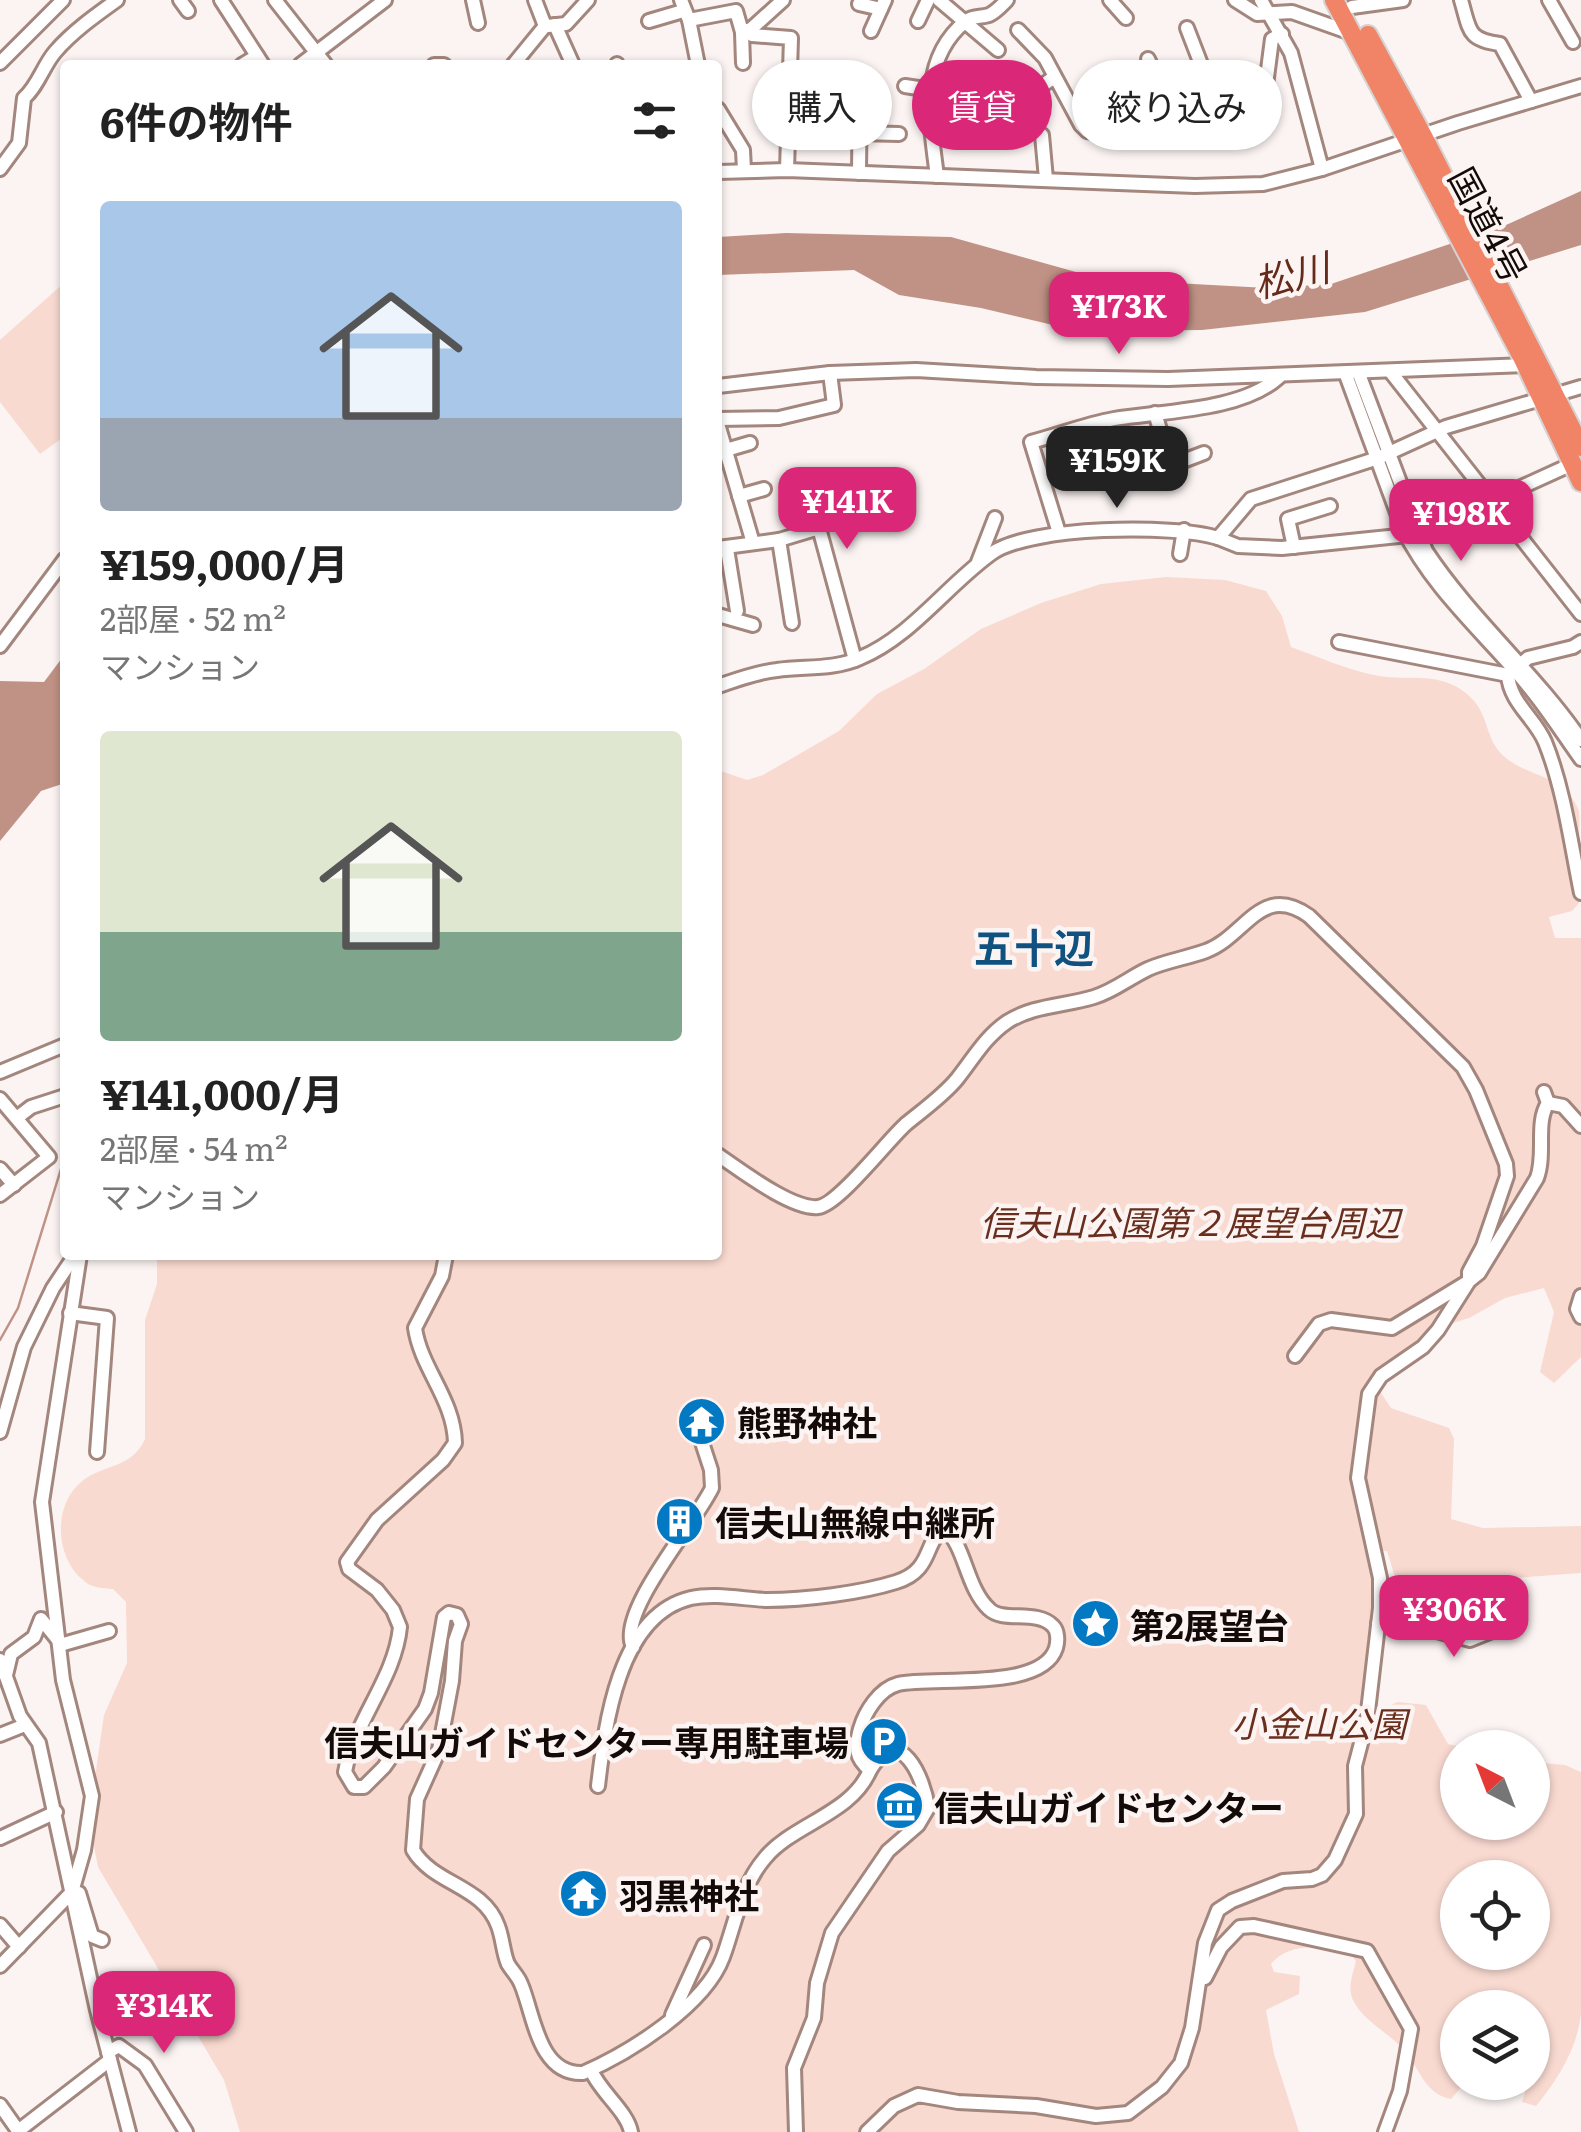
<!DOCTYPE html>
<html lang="ja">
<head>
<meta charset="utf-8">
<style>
  body { margin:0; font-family:Literata,"Noto Sans JP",serif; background:#f6f6f6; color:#222; height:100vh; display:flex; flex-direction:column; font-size:38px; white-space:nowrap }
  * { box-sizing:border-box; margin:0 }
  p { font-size:32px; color:#767676 }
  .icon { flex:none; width:55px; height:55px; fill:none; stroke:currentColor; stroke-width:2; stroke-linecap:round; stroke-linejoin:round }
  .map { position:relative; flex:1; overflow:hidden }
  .details { position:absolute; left:60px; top:60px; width:662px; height:1200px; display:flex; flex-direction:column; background:#fff; border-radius:10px; box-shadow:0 2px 8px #0004 }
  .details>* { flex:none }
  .top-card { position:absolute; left:752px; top:60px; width:678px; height:90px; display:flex; gap:20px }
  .needle { width:65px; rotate:318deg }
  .tools { position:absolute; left:1440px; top:1730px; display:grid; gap:20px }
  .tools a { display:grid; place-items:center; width:110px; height:110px; border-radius:50%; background:#fff; box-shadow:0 2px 8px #0004; font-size:50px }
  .price { position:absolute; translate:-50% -85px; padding:0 22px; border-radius:20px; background:#db2777; color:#fff; font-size:32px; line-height:65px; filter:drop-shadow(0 2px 5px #0008) }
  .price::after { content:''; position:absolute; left:50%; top:60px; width:30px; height:22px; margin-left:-15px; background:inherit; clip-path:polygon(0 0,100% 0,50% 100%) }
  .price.on { background:#222; color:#fff }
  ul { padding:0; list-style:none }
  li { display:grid; align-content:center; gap:20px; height:530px; padding:0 40px }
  li span { display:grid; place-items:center; height:310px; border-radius:10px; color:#555 }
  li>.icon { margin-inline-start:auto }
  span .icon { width:180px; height:180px; fill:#fffc; stroke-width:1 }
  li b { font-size:42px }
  h2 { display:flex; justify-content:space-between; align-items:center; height:120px; padding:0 40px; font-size:42px }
  .chip { padding:0 35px; border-radius:45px; background:#fff; box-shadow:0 2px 8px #0004; font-size:35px; line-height:90px }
  .chip.on { background:#db2777; color:#fff }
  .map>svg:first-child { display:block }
</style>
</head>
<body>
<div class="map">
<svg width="1581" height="2132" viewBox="0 0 1581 2132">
  <rect width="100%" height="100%" fill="#fbf4f2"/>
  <g fill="#f9dad1" fill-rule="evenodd">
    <path d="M65,282V436L40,454L0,402V340Z"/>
    <path d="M1166,577L1225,580L1266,591L1282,616L1291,647C1319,657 1350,671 1379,676C1413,681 1439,671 1467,694C1491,713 1483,740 1506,758C1531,778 1565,775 1579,811C1581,840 1575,874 1579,903L1572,911L1549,917L1555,938H1581V1357L1554,1383L1540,1372L1554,1312L1544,1288L1505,1298L1469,1318L1440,1327L1385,1369L1379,1390L1391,1408L1449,1428L1454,1439L1451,1519L1483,1528L1581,1526V1573L1458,1582L1439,1595L1415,1620L1395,1618L1399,1590L1387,1551H1373L1370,1563L1374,1625L1360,1717L1398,1702L1426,1705L1448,1744L1462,1747L1458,1748V1822H1532L1533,1762L1565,1765L1581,1772V2014C1577,2049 1558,2079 1536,2106L1522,2102L1526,2089L1521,2083L1532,2082V2008H1458V2082L1465,2083L1451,2099C1424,2094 1420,2068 1404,2050C1389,2033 1362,2020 1353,2000C1347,1987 1353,1974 1356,1961L1352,1956C1326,1946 1290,1941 1271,1964L1274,1972L1300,1976L1299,1994L1266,2010L1274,2054L1299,2132H240L224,2080L98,1867L93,1841L96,1770L104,1715L127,1663L126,1602L113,1589C102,1588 91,1588 83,1580C57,1559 53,1512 76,1487C99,1462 130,1472 145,1439V1320L157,1284V1255H718V770L747,780L763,775L839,731L877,694L924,669L981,629L1041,603L1101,584ZM1458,1878H1532V1952H1458Z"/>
  </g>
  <g fill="#c09285">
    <path d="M1581,191V245L1365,312L1202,330L1078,331L981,308L899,295L854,270L718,275V237L786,233L951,237L1101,279L1267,288L1331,284L1506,225Z"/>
    <path d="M65,654V783L41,791L0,841V681L44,682Z"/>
  </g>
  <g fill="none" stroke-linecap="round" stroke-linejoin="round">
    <path stroke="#c09285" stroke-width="2.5" d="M0,1340L18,1308L65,1156"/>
    <defs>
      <g id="minor">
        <path d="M180,0L188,11"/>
        <path d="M221,0L263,65"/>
        <path d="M275,0L326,65"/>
        <path d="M473,0L478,23"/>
        <path d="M535,0L545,26H548L566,24L588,0"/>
        <path d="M681,0L689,20L698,65"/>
        <path d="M939,0L998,50"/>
        <path d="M1110,0L1126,18"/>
        <path d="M1235,0L1257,14L1292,12L1354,34"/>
        <path d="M1261,0L1291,53L1322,169"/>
        <path d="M1461,0C1470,30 1467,40 1500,44L1531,101"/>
        <path d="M1549,0L1573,42"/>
        <path d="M859,4L881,9"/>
        <path d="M1352,7L1403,0"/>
        <path d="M689,20L736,11L742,32L743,63"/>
        <path d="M649,21L683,11"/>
        <path d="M918,21L928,0"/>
        <path d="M555,25L573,65"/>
        <path d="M1187,28L1216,103"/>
        <path d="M747,30L752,35L791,38L787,170"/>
        <path d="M1018,30L1045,58L1081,125L1087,131L1101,133L1135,122L1176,118L1266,85L1272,39L1282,34"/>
        <path d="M871,31L885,0"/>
        <path d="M742,32L751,29L783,0"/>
        <path d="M1148,59L1176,118"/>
        <path d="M0,63L63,0"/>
        <path d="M617,64V65"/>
        <path d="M242,65L257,56"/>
        <path d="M300,65L385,0"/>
        <path d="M434,65H444"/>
        <path d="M513,65L545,26"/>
        <path d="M1114,76L1135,122"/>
        <path d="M905,86L931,90"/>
        <path d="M839,96H860"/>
        <path d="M1026,97L1053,78"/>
        <path d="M930,107L988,112"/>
        <path d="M718,109L743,150L744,170"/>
        <path d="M975,111L977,89"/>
        <path d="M835,125H859"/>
        <path d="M859,133L899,134"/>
        <path d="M1042,135L1046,179"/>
        <path d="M0,169L19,143L24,98C38,86 43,66 55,52C72,32 96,15 117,0"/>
        <path d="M718,172L787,170L1195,186L1263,184L1322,169L1458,123L1581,86"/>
        <path d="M859,173L860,75"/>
        <path d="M937,176C930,122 918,59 966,21C974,15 980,18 989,15C996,12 1002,5 1007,0"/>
        <path d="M1390,371L1581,614"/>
        <path d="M1359,374L1426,551C1471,619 1535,673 1581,740"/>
        <path d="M1346,375L1403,529C1430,583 1472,622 1512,667C1538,695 1559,728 1581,759"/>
        <path d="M718,386L830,373L916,370L1036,377L1168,379L1526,365"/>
        <path d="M1155,413L1166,450L1183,461L1204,453"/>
        <path d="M718,419L779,418L834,405L830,373"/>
        <path d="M718,424L753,543"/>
        <path d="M726,450L750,443"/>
        <path d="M739,496L764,489"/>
        <path d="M1059,533L1031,442C1058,435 1086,424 1114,419C1162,411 1242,411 1279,377"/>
        <path d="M1218,538L1238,546L1282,548L1418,534L1572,464"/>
        <path d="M779,540L792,623"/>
        <path d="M1294,547L1288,519L1330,506"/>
        <path d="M718,548L779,540L819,528L855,660"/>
        <path d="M727,549L737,611"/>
        <path d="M1180,554L1184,530"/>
        <path d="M978,562L995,518"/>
        <path d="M718,615L753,625"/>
        <path d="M1339,642L1508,675"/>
        <path d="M1581,642L1573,647L1528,658L1508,675C1510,703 1535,718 1545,742C1564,789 1571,844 1581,893"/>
        <path d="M0,646L65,559"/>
        <path d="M718,686C736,680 757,672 777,670C805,666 833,670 860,658C911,637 947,585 992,553C1031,526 1174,524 1218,538L1251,499L1378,458L1446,427L1581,387"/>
        <path d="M0,1072L65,1045"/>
        <path d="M0,1099L49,1157L0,1195"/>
        <path d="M1548,1103L1563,1106L1581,1126"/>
        <path d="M18,1117L31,1107L65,1096"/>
        <path d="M718,1155C739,1169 792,1210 818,1207C838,1205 887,1141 906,1124C923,1110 943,1096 957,1079C973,1059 985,1037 1007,1022C1033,1005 1065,1006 1094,997C1114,991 1129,978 1148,969C1166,961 1187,958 1206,951C1246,936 1261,882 1309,916L1463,1067L1476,1090L1506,1164L1507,1176L1483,1246L1469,1272V1281L1392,1328L1331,1320L1319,1324L1295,1356"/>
        <path d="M0,1169L14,1185"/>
        <path d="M446,1255L442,1276L415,1328C421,1369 454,1399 455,1443L443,1460L377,1520L347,1562L349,1569L377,1590L393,1610L400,1627C395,1679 354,1721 345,1772L354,1787H364L384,1767L425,1709L431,1693L444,1617L449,1613L457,1615L461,1624L455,1641L452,1681L439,1750L417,1799L413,1850C434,1885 483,1885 498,1926C503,1939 503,1953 508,1964C512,1971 518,1976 521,1984C534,2014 538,2075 583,2073C629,2053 705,2006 723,1957C735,1924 741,1886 765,1858C793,1824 852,1814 870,1770"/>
        <path d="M1581,1296L1577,1309L1581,1317"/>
        <path d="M70,1313L107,1318L97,1452"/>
        <path d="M0,1432L24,1347L53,1288L75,1255"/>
        <path d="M1378,1624H1411L1470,1640L1517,1621"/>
        <path d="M60,1645L109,1631"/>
        <path d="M633,1647C616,1613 695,1524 712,1488L711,1470L693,1415"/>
        <path d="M0,1660L20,1716L39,1743L97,2010L129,2132"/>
        <path d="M6,1675L11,1654L34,1637L41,1619L58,1640"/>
        <path d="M0,1735L25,1725"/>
        <path d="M598,1786C605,1726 618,1615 691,1598C715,1593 743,1599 767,1600C805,1600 861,1593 896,1582C935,1570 923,1539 945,1530C965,1544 966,1588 989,1609C1003,1623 1037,1609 1053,1626C1058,1631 1058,1641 1056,1648C1042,1692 934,1676 898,1684C879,1689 865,1712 860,1729C855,1747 855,1758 870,1770C900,1721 924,1778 928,1808L918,1825L888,1851L832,1933L817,1983L814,2018L794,2068L796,2132"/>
        <path d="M0,1838L56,1812"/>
        <path d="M79,1893L92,1936L102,1940"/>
        <path d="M0,1925L19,1947"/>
        <path d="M0,1966L72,1892L84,1850L92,1796L63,1680L42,1502L80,1255"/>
        <path d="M1205,1978L1221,1947L1240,1927L1254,1926L1367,1951L1411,2029L1400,2091L1385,2132"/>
        <path d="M672,2015L704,1945"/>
        <path d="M108,2052L119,2046L145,2065L186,2132"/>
        <path d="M591,2070C600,2092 627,2111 631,2132"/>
        <path d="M0,2105L19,2132"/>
        <path d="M18,2131L110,2060"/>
        <path d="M867,2132L894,2106L918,2095L958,2102L1036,2106L1096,2116L1128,2113L1162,2087L1181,2063L1192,2028L1205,1943L1218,1910L1232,1901L1283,1881L1312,1879L1322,1875L1335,1860L1356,1814L1355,1766L1367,1720L1380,1608V1578L1358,1478L1369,1394L1381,1376L1423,1347L1438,1330L1469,1281L1479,1273L1537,1178C1546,1154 1535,1123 1548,1103L1544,1092"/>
      </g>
      <g id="highway">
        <path d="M1334,0L1522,357L1581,482"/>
        <path d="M1368,35L1423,136L1581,447"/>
      </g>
    </defs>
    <use href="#minor" stroke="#a3867d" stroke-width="18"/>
    <use href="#highway" stroke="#d5d3d2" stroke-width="22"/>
    <use href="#minor" stroke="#fff" stroke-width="12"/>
    <use href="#highway" stroke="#f18466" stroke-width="18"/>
  </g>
  <defs>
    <symbol id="temple-disc" viewBox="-11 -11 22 22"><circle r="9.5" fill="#0479c3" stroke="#fbf4f2"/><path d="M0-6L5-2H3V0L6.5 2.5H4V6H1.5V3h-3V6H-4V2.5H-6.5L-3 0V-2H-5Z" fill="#fff"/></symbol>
    <symbol id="building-disc" viewBox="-11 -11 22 22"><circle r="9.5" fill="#0479c3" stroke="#fbf4f2"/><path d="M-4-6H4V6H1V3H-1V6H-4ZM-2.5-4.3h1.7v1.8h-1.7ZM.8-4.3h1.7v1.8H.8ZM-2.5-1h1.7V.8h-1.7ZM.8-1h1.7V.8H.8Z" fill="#fff"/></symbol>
    <symbol id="sight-disc" viewBox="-11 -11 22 22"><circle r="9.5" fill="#0479c3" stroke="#fbf4f2"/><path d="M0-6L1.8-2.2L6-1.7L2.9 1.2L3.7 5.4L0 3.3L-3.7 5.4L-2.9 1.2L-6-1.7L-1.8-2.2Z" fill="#fff"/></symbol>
    <symbol id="parking-disc" viewBox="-11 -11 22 22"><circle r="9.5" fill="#0479c3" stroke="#fbf4f2"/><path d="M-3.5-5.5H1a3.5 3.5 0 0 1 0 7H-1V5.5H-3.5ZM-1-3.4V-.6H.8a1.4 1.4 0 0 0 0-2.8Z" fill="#fff"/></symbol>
    <symbol id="museum-disc" viewBox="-11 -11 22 22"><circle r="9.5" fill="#0479c3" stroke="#fbf4f2"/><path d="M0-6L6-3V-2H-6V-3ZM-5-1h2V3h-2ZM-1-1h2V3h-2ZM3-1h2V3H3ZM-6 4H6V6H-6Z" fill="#fff"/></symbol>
  </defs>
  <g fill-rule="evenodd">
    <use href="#temple-disc" x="674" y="1394" width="55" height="55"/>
    <use href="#building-disc" x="652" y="1494" width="55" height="55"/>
    <use href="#sight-disc" x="1068" y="1596" width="55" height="55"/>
    <use href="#parking-disc" x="856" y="1714" width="55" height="55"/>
    <use href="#museum-disc" x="872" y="1778" width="55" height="55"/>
    <use href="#temple-disc" x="556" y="1866" width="55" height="55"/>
  </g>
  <g text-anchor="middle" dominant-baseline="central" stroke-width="9" stroke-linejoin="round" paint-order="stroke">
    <g font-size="35" fill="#140a07" stroke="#fbf4f2">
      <text transform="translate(1490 224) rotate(62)">国道4号</text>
    </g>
    <g font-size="35" font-style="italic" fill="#692e1d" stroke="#fbf4f2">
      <text x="1190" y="1221">信夫山公園第２展望台周辺</text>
      <text x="1319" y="1722">小金山公園</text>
    </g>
    <g font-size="35" font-weight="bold" fill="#140a07" stroke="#fbf4f2" text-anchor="start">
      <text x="737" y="1421">熊野神社</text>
      <text x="715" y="1521">信夫山無線中継所</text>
      <text x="1130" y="1624">第2展望台</text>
      <text x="849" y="1741" text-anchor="end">信夫山ガイドセンター専用駐車場</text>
      <text x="934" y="1806">信夫山ガイドセンター</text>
      <text x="619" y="1894">羽黒神社</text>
    </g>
    <g font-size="38" font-style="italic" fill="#652a1a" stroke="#fbf4f2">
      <text transform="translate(1291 273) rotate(-14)">松川</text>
    </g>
    <g font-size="40" font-weight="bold" fill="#105180" stroke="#fbf4f2">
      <text x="1034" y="945">五十辺</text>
    </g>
  </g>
</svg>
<div class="tools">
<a><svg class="needle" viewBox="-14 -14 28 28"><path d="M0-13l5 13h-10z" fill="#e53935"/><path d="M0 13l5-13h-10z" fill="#767676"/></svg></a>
<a><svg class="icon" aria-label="locate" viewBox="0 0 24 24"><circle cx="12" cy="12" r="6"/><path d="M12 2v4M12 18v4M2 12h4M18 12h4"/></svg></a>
<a><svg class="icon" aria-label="layers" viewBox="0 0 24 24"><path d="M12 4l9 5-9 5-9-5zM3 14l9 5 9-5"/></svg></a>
</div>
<b class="price" style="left:1119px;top:357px">¥173K</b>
<b class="price on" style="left:1117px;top:511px">¥159K</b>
<b class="price" style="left:847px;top:552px">¥141K</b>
<b class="price" style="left:1461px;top:564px">¥198K</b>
<b class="price" style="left:1454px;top:1660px">¥306K</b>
<b class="price" style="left:164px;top:2056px">¥314K</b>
<div class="top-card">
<a class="chip">購入</a>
<a class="chip on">賃貸</a>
<a class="chip">絞り込み</a>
</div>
<section class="details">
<h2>6件の物件<svg class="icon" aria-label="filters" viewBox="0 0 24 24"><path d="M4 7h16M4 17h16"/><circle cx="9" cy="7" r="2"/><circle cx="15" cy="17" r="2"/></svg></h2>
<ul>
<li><span style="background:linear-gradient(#a9c7e8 70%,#9aa5b1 0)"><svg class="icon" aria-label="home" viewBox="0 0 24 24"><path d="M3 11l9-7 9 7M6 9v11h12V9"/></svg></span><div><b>¥159,000/月</b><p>2部屋 · 52 m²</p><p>マンション</p></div></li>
<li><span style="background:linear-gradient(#dfe7d0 65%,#7fa58c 0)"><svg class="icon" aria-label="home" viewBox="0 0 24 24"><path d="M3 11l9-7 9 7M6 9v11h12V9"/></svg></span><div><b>¥141,000/月</b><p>2部屋 · 54 m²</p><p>マンション</p></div></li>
</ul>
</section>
</div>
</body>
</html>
